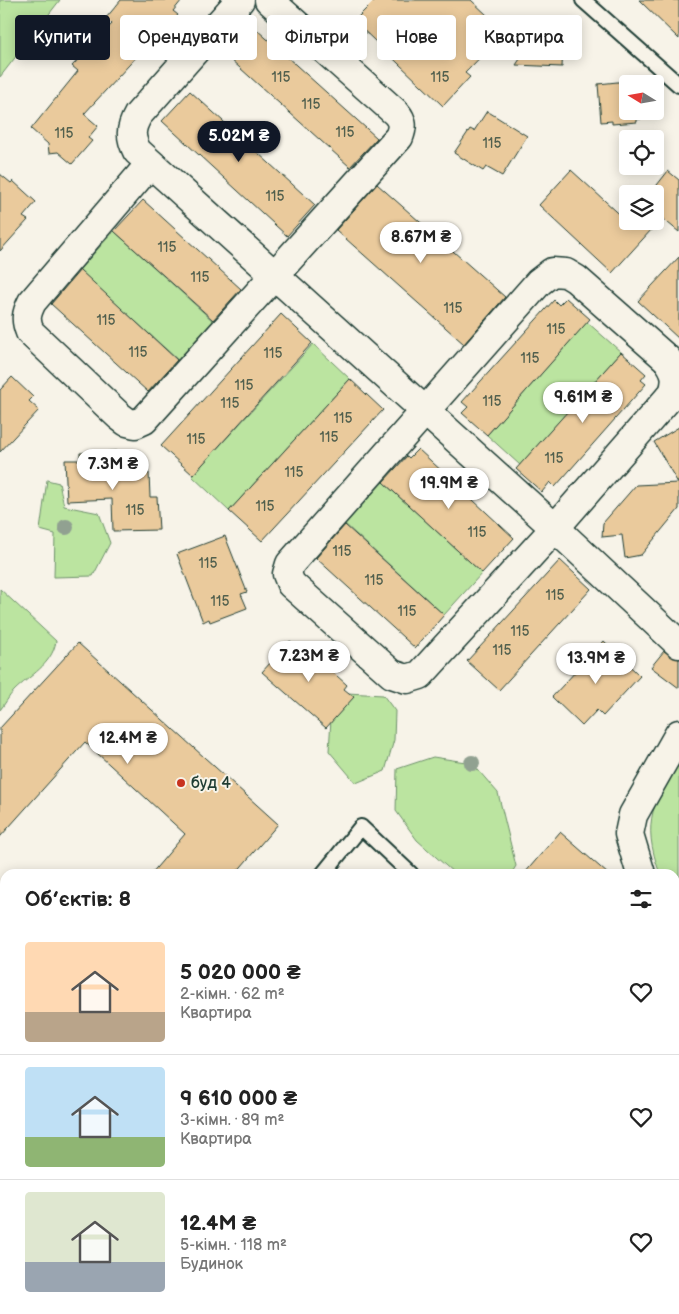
<!DOCTYPE html>
<html lang="uk">
<head>
<meta charset="utf-8">
<style>
  body { margin:0; font-family:"Balsamiq Sans",sans-serif; background:#f2f2f2; color:#222; height:100vh; display:flex; flex-direction:column; font-size:19px; white-space:nowrap }
  * { box-sizing:border-box; margin:0 }
  p { font-size:16px; color:#767676 }
  .icon { flex:none; width:28px; height:28px; fill:none; stroke:currentColor; stroke-width:2; stroke-linecap:round; stroke-linejoin:round }
  .map { position:relative; flex:1; overflow:hidden }
  .drawer { position:absolute; left:0px; top:869px; width:680px; height:446px; display:flex; flex-direction:column; background:#fff; border-radius:15px 15px 0 0; box-shadow:0 2px 12px #0003 }
  .drawer>* { flex:none }
  .top-card { position:absolute; left:15px; top:15px; width:650px; height:45px; display:flex; gap:10px }
  .needle { width:32px; rotate:281deg }
  .buttons { position:absolute; left:619px; top:75px; display:grid; gap:10px }
  .buttons a { display:grid; place-items:center; width:45px; height:45px; border-radius:5px; background:#fff; box-shadow:0 2px 12px #0003; font-size:25px }
  .price { position:absolute; translate:-50% -42px; padding:0 11px; border-radius:18px; background:#fff; color:#222; font-size:16px; line-height:32px; filter:drop-shadow(0 1px 2px #0008) }
  .price::after { content:''; position:absolute; left:50%; top:30px; width:15px; height:11px; margin-left:-8px; background:inherit; clip-path:polygon(0 0,100% 0,50% 100%) }
  .price.on { background:#111827; color:#fff }
  ul { padding:0; list-style:none }
  li { display:flex; align-items:center; gap:15px; height:125px; padding:0 25px }
  li+li { border-top:1px solid #e0e0e0 }
  li span { display:grid; place-items:center; flex:none; width:140px; height:100px; border-radius:5px; color:#555 }
  li>.icon { margin-inline-start:auto }
  span .icon { width:60px; height:60px; fill:#fffc; stroke-width:1 }
  li b { font-size:21px }
  h2 { display:flex; justify-content:space-between; align-items:center; height:60px; padding:0 25px; font-size:21px }
  .tag { padding:0 18px; border-radius:5px; background:#fff; box-shadow:0 2px 12px #0003; font-size:18px; line-height:45px }
  .tag.on { background:#111827; color:#fff }
  .map>svg:first-child { display:block }
</style>
</head>
<body>
<div class="map">
<svg width="679" height="1314" viewBox="0 0 679 1314">
  <rect width="100%" height="100%" fill="#f7f3e8"/>
  <filter id="ink" filterUnits="userSpaceOnUse"><feTurbulence type="fractalNoise" baseFrequency=".02" numOctaves="2"/><feDisplacementMap in="SourceGraphic" scale="10" xChannelSelector="R" yChannelSelector="G"/><feConvolveMatrix kernelMatrix="1 2 1 2 8 2 1 2 1" color-interpolation-filters="sRGB"/></filter>
  <g filter="url(#ink)">
    <g fill="#bbe4a0" stroke="#6d906a">
      <path d="M0,0H60L0,77Z"/>
      <path d="M114,231L213,321L178,360L79,270Z"/>
      <path d="M587,322L621,352L520,465L487,435Z"/>
      <path d="M313,344L350,379L229,511L192,476Z"/>
      <path d="M47,480L59,483L64,506L99,513L110,543L93,576L54,577L55,534L40,530Z"/>
      <path d="M383,482L482,573L444,615L345,524Z"/>
      <path d="M0,589L56,641C52,665 30,675 14,691C9,696 5,704 0,710Z"/>
      <path d="M347,693L383,695L395,711L394,740L385,771L356,783L329,751L331,719Z"/>
      <path d="M679,755V889L675,893V874H660C640,819 655,803 679,755Z"/>
      <path d="M433,757L472,763L498,793L516,866L511,874H455L417,840L396,811L397,769Z"/>
      <path d="M0,1056L5,1061V1105L0,1111Z"/>
      <path d="M675,1085L679,1090V1135L675,1145Z"/>
      <path d="M679,1240V1314H553L559,1310H675V1242Z"/>
      <path d="M245,1310H475L470,1314H246Z"/>
    </g>
    <g fill="#eaca9c" stroke="#1f3d34">
      <path d="M121,0H182L173,11L178,15L154,44L151,41L84,114L98,126L88,138L92,141L72,164L58,152L49,153L48,144L31,129L78,71L72,66L112,24L106,18Z"/>
      <path d="M375,0H471L505,32L465,73L470,77L443,106L354,21Z"/>
      <path d="M639,0H679V39Z"/>
      <path d="M246,20L377,138L350,167L220,50Z"/>
      <path d="M544,23L564,24L562,67L516,65Z"/>
      <path d="M637,80V84H628V111H640L641,119H637V122L612,124V121L601,122L598,84Z"/>
      <path d="M190,91L315,205L287,236L162,121Z"/>
      <path d="M487,111L527,136L502,176L486,167L483,171L454,153L470,129L474,131Z"/>
      <path d="M571,170L627,221H655V194H650L668,171L679,180V232L662,218L612,273L539,205Z"/>
      <path d="M0,174L11,183L13,181L36,202L23,217L28,220L0,251Z"/>
      <path d="M377,184L505,297L464,344L336,230Z"/>
      <path d="M143,200L241,289L213,320L114,231Z"/>
      <path d="M679,257V339L638,301Z"/>
      <path d="M80,270L177,360L148,392L51,304Z"/>
      <path d="M566,298L590,319L487,435L462,413L468,407L462,402L554,300L559,305Z"/>
      <path d="M281,314L312,343L193,475L161,446Z"/>
      <path d="M621,352L646,374L641,380L646,384L555,487L550,482L542,492L516,469Z"/>
      <path d="M12,377L33,397L29,401L39,410L0,452V390Z"/>
      <path d="M350,379L383,410L262,541L229,511Z"/>
      <path d="M679,427V509L641,555L625,558L622,535L602,537L603,523L636,485L678,483L654,442Z"/>
      <path d="M418,449L514,538L482,573L383,482L407,456L409,458Z"/>
      <path d="M116,451L117,475L149,473L150,497H157L159,530L113,531L112,499L67,501L65,460H80V453Z"/>
      <path d="M345,525L444,615L415,648L316,558Z"/>
      <path d="M225,536L247,592L241,594L247,608L210,622L209,619L203,622L177,554Z"/>
      <path d="M560,560L591,589L499,690L467,661Z"/>
      <path d="M290,641L299,648L302,645L326,666L347,685L344,689L354,697L326,728L262,672Z"/>
      <path d="M604,641L640,676L603,716L597,710L582,726L552,697Z"/>
      <path d="M78,643L278,824L235,874H151L185,834L85,742L0,837V728Z"/>
      <path d="M664,651L679,659V688L651,667Z"/>
      <path d="M560,832L608,874H524Z"/>
    </g>
    <g fill="none" stroke-linecap="round" stroke-linejoin="round">
      <defs>
        <g id="service">
          <path d="M583,0L679,85"/>
          <path d="M323,874L361,827L411,874"/>
          <path d="M675,946L679,941"/>
        </g>
        <g id="minor">
          <path d="M240,0L138,115C130,129 130,137 137,151L555,528L679,644"/>
          <path d="M150,164L32,302C26,314 25,320 30,332L119,416L127,422L135,424L144,420L399,137C403,127 403,121 396,113L269,0"/>
          <path d="M552,272L566,273L576,279L667,359C676,371 678,379 673,393L555,528L420,675L407,679L392,674L291,584L287,574L290,564L539,282Z"/>
          <path d="M641,874L629,834L633,815L679,734"/>
          <path d="M675,964L679,977"/>
          <path d="M0,1034L5,1038"/>
          <path d="M675,1167L679,1164"/>
          <path d="M218,1314L222,1310"/>
          <path d="M485,1314L490,1310"/>
        </g>
      </defs>
      <use href="#service" stroke="#1f3d34" stroke-width="18"/>
      <use href="#minor" stroke="#1f3d34" stroke-width="31"/>
      <g stroke="#1f3d34" stroke-width="3" stroke-dasharray="1 4" stroke-linecap="butt">
        <path d="M559,1310L562,1314"/>
        <path d="M37,1314L39,1310"/>
      </g>
      <use href="#service" stroke="#f7f3e8" stroke-width="14"/>
      <use href="#minor" stroke="#f7f3e8" stroke-width="28"/>
    </g>
    <g fill="#91a191">
      <circle cx="66" cy="527" r="8"/>
      <circle cx="472" cy="763" r="8"/>
    </g>
  </g>
  <circle fill="#c8321e" stroke="#f7f3e8" stroke-width="2" cx="181" cy="783" r="5"/>
  <g text-anchor="middle" dominant-baseline="central" stroke-width="4" stroke-linejoin="round" paint-order="stroke">
    <g font-size="14" fill="#52604e">
      <text x="281" y="77">115</text>
      <text x="440" y="77">115</text>
      <text x="311" y="104">115</text>
      <text x="345" y="132">115</text>
      <text x="64" y="133">115</text>
      <text x="492" y="143">115</text>
      <text x="275" y="196">115</text>
      <text x="167" y="247">115</text>
      <text x="200" y="277">115</text>
      <text x="453" y="308">115</text>
      <text x="106" y="320">115</text>
      <text x="556" y="329">115</text>
      <text x="138" y="352">115</text>
      <text x="273" y="353">115</text>
      <text x="530" y="358">115</text>
      <text x="244" y="385">115</text>
      <text x="492" y="401">115</text>
      <text x="230" y="403">115</text>
      <text x="343" y="418">115</text>
      <text x="329" y="437">115</text>
      <text x="196" y="439">115</text>
      <text x="554" y="458">115</text>
      <text x="294" y="472">115</text>
      <text x="265" y="506">115</text>
      <text x="135" y="510">115</text>
      <text x="477" y="532">115</text>
      <text x="342" y="551">115</text>
      <text x="208" y="563">115</text>
      <text x="374" y="580">115</text>
      <text x="555" y="595">115</text>
      <text x="220" y="601">115</text>
      <text x="407" y="611">115</text>
      <text x="520" y="631">115</text>
      <text x="502" y="650">115</text>
    </g>
    <g font-size="16" fill="#1f3d34" stroke="#f7f3e8" text-anchor="start">
      <text x="191" y="783">буд 4</text>
    </g>
  </g>
</svg>
<div class="buttons">
<a><svg class="needle" viewBox="-14 -14 28 28"><path d="M0-13l5 13h-10z" fill="#e53935"/><path d="M0 13l5-13h-10z" fill="#767676"/></svg></a>
<a><svg class="icon" aria-label="locate" viewBox="0 0 24 24"><circle cx="12" cy="12" r="6"/><path d="M12 2v4M12 18v4M2 12h4M18 12h4"/></svg></a>
<a><svg class="icon" aria-label="layers" viewBox="0 0 24 24"><path d="M12 4l9 5-9 5-9-5zM3 14l9 5 9-5"/></svg></a>
</div>
<b class="price on" style="left:239px;top:163px">5.02M ₴</b>
<b class="price" style="left:421px;top:264px">8.67M ₴</b>
<b class="price" style="left:583px;top:424px">9.61M ₴</b>
<b class="price" style="left:113px;top:491px">7.3M ₴</b>
<b class="price" style="left:449px;top:510px">19.9M ₴</b>
<b class="price" style="left:309px;top:683px">7.23M ₴</b>
<b class="price" style="left:596px;top:685px">13.9M ₴</b>
<b class="price" style="left:128px;top:765px">12.4M ₴</b>
<div class="top-card">
<a class="tag on">Купити</a>
<a class="tag">Орендувати</a>
<a class="tag">Фільтри</a>
<a class="tag">Нове</a>
<a class="tag">Квартира</a>
</div>
<section class="drawer">
<h2>Об’єктів: 8<svg class="icon" aria-label="filters" viewBox="0 0 24 24"><path d="M4 7h16M4 17h16"/><circle cx="9" cy="7" r="2"/><circle cx="15" cy="17" r="2"/></svg></h2>
<ul>
<li><span style="background:linear-gradient(#ffd9b3 70%,#b9a48a 0)"><svg class="icon" aria-label="home" viewBox="0 0 24 24"><path d="M3 11l9-7 9 7M6 9v11h12V9"/></svg></span><div><b>5 020 000 ₴</b><p>2-кімн. · 62 m²</p><p>Квартира</p></div><svg class="icon" aria-label="heart" viewBox="0 0 24 24"><path d="M12 20l-8-8c-3-5 5-10 8-4 3-6 11-1 8 4z"/></svg></li>
<li><span style="background:linear-gradient(#bfe0f5 70%,#8fb573 0)"><svg class="icon" aria-label="home" viewBox="0 0 24 24"><path d="M3 11l9-7 9 7M6 9v11h12V9"/></svg></span><div><b>9 610 000 ₴</b><p>3-кімн. · 89 m²</p><p>Квартира</p></div><svg class="icon" aria-label="heart" viewBox="0 0 24 24"><path d="M12 20l-8-8c-3-5 5-10 8-4 3-6 11-1 8 4z"/></svg></li>
<li><span style="background:linear-gradient(#dfe7d0 70%,#9aa5b1 0)"><svg class="icon" aria-label="home" viewBox="0 0 24 24"><path d="M3 11l9-7 9 7M6 9v11h12V9"/></svg></span><div><b>12.4M ₴</b><p>5-кімн. · 118 m²</p><p>Будинок</p></div><svg class="icon" aria-label="heart" viewBox="0 0 24 24"><path d="M12 20l-8-8c-3-5 5-10 8-4 3-6 11-1 8 4z"/></svg></li>
</ul>
</section>
</div>
</body>
</html>
